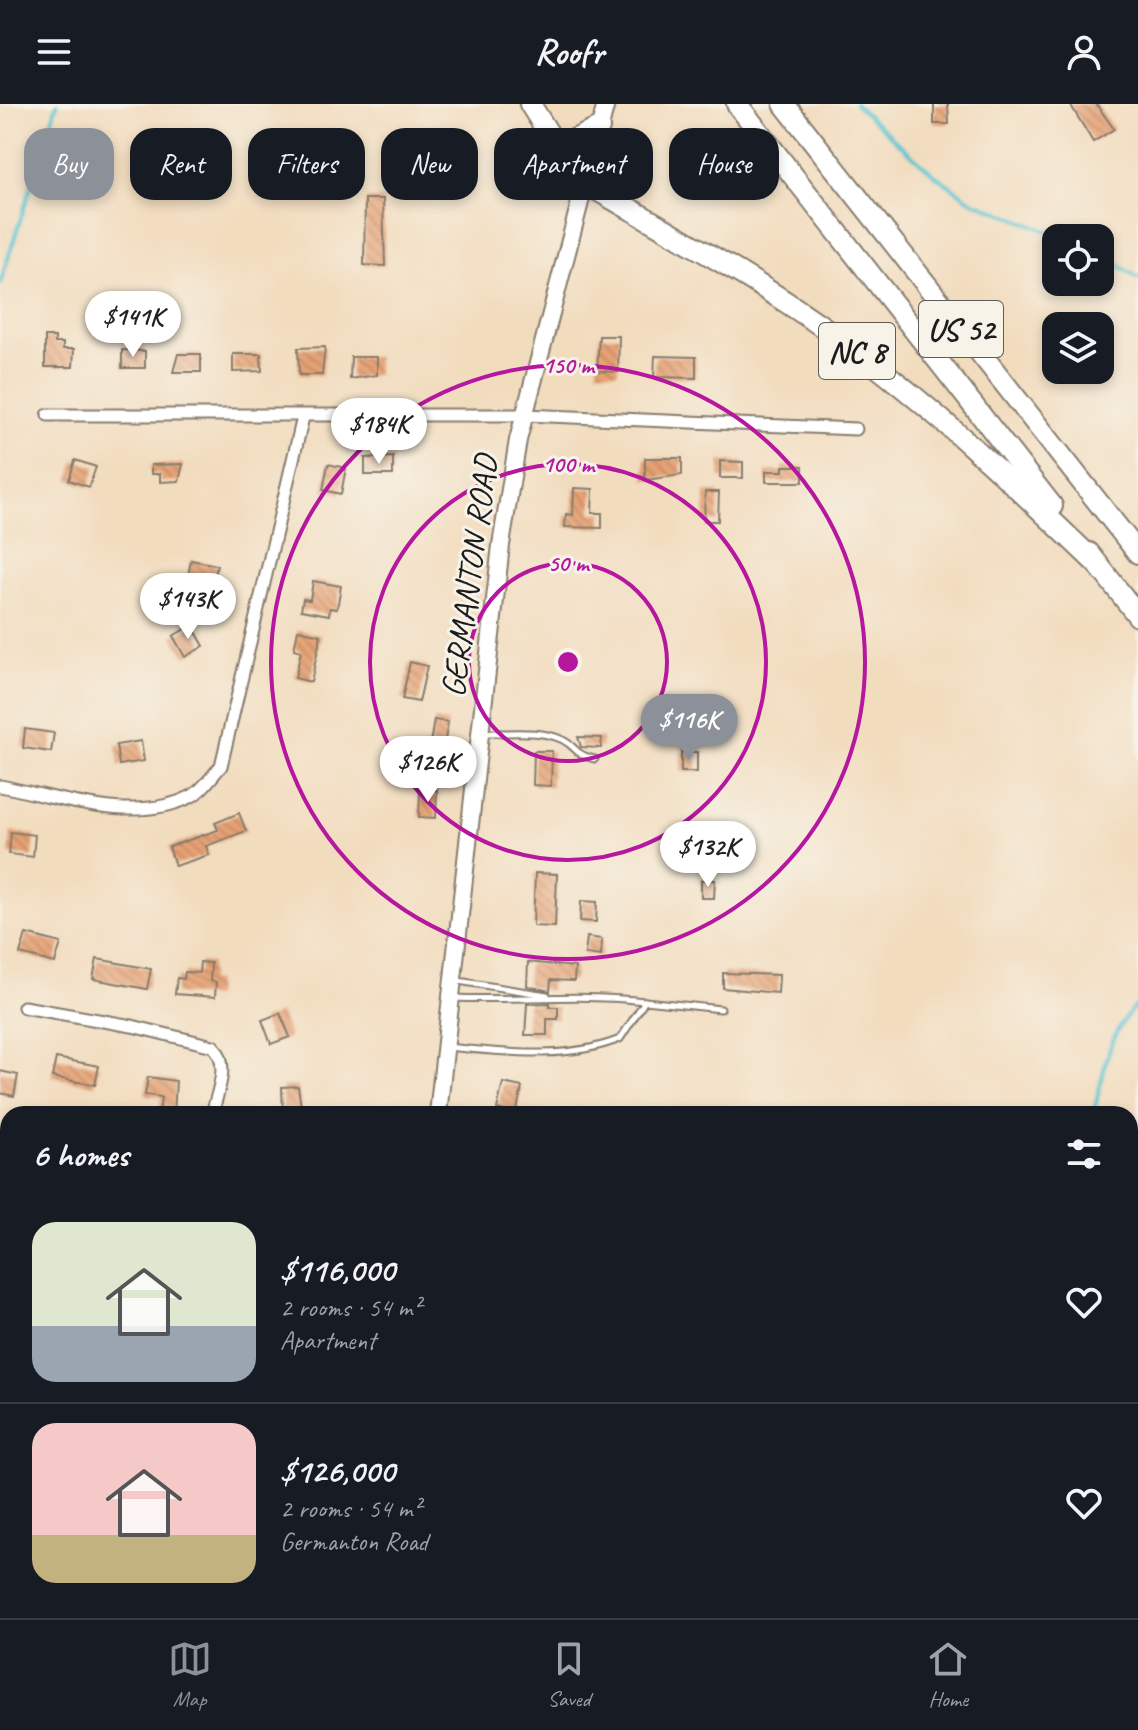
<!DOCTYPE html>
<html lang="en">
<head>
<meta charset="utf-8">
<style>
  body { margin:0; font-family:Caveat,sans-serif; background:#20242c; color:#f1f3f6; height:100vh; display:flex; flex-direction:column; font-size:30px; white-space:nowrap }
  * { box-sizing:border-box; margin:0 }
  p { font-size:26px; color:#9ea1a6 }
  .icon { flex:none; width:44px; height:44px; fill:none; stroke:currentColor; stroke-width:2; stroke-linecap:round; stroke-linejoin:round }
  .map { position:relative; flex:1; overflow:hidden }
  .panel { position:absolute; left:0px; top:1002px; width:1138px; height:512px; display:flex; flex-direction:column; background:#171b24; border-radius:24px 24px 0 0; box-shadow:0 4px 12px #0003 }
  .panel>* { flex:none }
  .guide { position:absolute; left:24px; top:24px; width:1090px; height:72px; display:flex; gap:16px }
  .tools { position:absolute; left:1042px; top:120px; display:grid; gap:16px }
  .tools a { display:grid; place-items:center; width:72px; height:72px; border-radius:16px; background:#171b24; box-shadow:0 4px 12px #0003; font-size:40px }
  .price { position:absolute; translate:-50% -68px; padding:0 18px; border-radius:28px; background:#fff; color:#222; font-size:26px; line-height:52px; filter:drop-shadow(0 2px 4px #0008) }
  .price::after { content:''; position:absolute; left:50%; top:48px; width:24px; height:18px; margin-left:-12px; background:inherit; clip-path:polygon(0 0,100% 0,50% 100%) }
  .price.current { background:#8c9099; color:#fff }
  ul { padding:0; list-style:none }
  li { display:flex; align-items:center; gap:24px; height:200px; padding:0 32px }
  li+li { border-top:2px solid #363941 }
  li span { display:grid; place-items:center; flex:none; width:224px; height:160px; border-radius:24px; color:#555 }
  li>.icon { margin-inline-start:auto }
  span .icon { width:96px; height:96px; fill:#fffc; stroke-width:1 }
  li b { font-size:34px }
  h2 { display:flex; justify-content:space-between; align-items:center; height:96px; padding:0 32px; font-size:34px }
  .pill { padding:0 28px; border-radius:24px; background:#171b24; box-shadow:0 4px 12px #0003; font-size:28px; line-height:72px }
  .pill.current { background:#8c9099; color:#fff }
  header { display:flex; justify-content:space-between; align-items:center; height:104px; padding:0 32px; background:#171b24; font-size:36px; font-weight:600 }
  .menu { display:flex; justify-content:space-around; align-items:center; height:112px; border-top:2px solid #363941; background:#171b24; font-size:22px; color:#9ea1a6 }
  .menu a { display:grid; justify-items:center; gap:4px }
  .menu .current { color:#8c9099 }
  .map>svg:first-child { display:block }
</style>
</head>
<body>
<header><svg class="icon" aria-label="menu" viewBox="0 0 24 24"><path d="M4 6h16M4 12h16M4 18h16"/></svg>Roofr<svg class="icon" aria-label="person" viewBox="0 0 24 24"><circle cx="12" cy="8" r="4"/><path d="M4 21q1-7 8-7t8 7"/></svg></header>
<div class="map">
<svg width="1138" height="1514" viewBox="0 0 1138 1514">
  <defs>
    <pattern id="building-back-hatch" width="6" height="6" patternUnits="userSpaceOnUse" patternTransform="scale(2)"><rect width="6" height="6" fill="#e5a173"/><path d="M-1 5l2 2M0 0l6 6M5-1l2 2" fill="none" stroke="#c48a63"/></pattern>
  </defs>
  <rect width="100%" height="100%" fill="#f7f3e8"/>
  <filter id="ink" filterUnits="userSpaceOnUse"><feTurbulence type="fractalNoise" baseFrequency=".0125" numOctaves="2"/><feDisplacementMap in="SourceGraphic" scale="16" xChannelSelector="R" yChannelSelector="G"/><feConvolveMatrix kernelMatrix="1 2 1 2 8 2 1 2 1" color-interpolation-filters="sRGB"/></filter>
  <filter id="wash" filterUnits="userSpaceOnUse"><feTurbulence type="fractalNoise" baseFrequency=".006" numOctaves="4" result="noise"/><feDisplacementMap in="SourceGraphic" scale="32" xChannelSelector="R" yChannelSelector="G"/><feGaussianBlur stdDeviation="1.8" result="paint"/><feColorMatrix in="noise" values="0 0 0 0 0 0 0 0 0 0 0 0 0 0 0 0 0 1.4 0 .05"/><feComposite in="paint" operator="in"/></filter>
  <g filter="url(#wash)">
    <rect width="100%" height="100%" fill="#f2dcbe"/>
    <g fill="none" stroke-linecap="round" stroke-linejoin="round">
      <g stroke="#57c4d0" stroke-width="4">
        <path d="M855,0L932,69L970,96L1064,134"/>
        <path d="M1100,149L1138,174"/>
        <path d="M0,180L57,0"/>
        <path d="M1093,1010C1105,971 1105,929 1138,900"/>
        <path d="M654,1514L665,1506"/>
      </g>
    </g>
    <g id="blocks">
      <g fill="url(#building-back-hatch)">
        <path d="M934,0H948L949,20H934Z"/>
        <path d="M1070,0H1096L1114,25L1093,38Z"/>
        <path d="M365,95H383L385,162L364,161Z"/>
        <path d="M599,232H619L618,268L597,267Z"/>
        <path d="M45,233H55V239H63V245H74L73,263H45Z"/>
        <path d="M325,243L322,271H299L298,244Z"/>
        <path d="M122,246L145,247V264H122Z"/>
        <path d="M178,250H201V268H173Z"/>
        <path d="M233,250H261L262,267L233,268Z"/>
        <path d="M655,252L696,253V274L654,273Z"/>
        <path d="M351,253H377V271L350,275Z"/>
        <path d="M393,353V371H365V354Z"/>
        <path d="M645,354H682V371L645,376Z"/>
        <path d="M75,356L96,363L89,383L69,376Z"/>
        <path d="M720,357L743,358V374H720Z"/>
        <path d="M183,360L179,377L160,378V370H151V361Z"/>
        <path d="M328,360L346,364L341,390L323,386Z"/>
        <path d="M783,362H803V378H766V367H783Z"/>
        <path d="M574,384L593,385L592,409H602V424L565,423L566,410L573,411Z"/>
        <path d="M705,388H719L718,417H704Z"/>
        <path d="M191,456L217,461L215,472L206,470L202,492L185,488Z"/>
        <path d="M313,477L341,482L337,505L330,504L329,511L301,506L303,495L310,496Z"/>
        <path d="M192,521L204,542L185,553L173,532Z"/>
        <path d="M298,526L321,531L311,578L295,574L301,547L294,545Z"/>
        <path d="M410,558L427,562L419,598L402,595Z"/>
        <path d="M434,616L448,618L443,648L429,645Z"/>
        <path d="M25,625L54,629L51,648L23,644Z"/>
        <path d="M578,633L602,634L601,644L581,643Z"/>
        <path d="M141,637L144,657L119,661L116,641Z"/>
        <path d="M534,647H552L551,682L533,681Z"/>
        <rect x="681" y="648" width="16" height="20"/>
        <path d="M420,686H437L436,714L419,713Z"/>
        <path d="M239,709L246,727L206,742L209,751L175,762L169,743L218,726L215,719Z"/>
        <path d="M11,728L35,731L33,753L9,750Z"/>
        <path d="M535,769L557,770L555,823L533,822Z"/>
        <path d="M701,776H715L714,794H701Z"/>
        <path d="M581,797L597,798L596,818L580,817Z"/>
        <path d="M26,830L61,839L55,859L20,850Z"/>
        <path d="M587,833L602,835L601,852L585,850Z"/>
        <path d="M97,855L151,865L147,885L93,875Z"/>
        <path d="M200,858L211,859L210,877L216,878L215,893L175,890L177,874L184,875L185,868L199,869Z"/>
        <path d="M528,858L575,863L574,877L551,876L550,887L527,882Z"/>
        <path d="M723,869L779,871L778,889L723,884Z"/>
        <path d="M550,899V903H558V915H547V931H525L527,900Z"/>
        <path d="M280,909L290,933L271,940L262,916Z"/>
        <path d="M56,954L99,962L95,981L52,973Z"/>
        <path d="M0,967L18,971L14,992L0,989Z"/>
        <path d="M148,973L176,977L174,1010H159L161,993L145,991Z"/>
        <path d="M503,979L522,983L516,1010L497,1005Z"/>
        <path d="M298,982L302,1010H283L282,983Z"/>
      </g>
    </g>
  </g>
  <g filter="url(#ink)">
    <use href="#blocks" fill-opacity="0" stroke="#877c6d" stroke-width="2"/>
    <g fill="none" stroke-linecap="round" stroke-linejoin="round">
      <defs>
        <g id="lane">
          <path d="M484,629C508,630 541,625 563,636C578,644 573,650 595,655"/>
          <path d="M458,877L547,891"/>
          <path d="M453,894C518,897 580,889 645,897"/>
          <path d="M447,943C504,948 565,957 620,935L645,897L721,905"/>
        </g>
        <g id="street">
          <path d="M48,311H525L856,325"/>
          <path d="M0,682C58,693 133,721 190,693C201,688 212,672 221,662L303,313"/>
          <path d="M24,903L132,922L213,942C231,959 217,989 212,1010"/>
          <path d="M0,1209L8,1214"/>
          <path d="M0,1283L8,1277"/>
          <path d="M971,1506L972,1514"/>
        </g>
        <g id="secondary">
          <path d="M438,1010L501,441L518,336L585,79"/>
          <path d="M382,1514L383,1506"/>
        </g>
        <path id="primary" d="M585,79L606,0"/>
        <g id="highway">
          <path d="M530,0L570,64L585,79C678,133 773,184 859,249C944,313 1020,386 1096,459"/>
          <path d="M737,0L1052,402"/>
          <path d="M784,0L1138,449"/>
          <path d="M552,35L569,38L599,24"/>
          <path d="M1089,449L1138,512"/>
        </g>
      </defs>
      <use href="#lane" stroke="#877c6d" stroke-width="9"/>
      <use href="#street" stroke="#877c6d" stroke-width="15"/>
      <use href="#secondary" stroke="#877c6d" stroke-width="20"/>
      <use href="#primary" stroke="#877c6d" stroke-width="20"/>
      <use href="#highway" stroke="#877c6d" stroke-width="24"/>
      <use href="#lane" stroke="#fff" stroke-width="5"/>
      <use href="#street" stroke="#fff" stroke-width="11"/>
      <use href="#secondary" stroke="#fff" stroke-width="16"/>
      <use href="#primary" stroke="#fff" stroke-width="16"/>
      <use href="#highway" stroke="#fff" stroke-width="20"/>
    </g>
  </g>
  <g fill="none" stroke="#b5179e" stroke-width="4">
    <circle cx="568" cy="558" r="99"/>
    <circle cx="568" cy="558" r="198"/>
    <circle cx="568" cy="558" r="297"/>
  </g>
  <g text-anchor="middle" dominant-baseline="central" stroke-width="6" stroke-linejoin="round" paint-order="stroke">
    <g fill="#f7f3e8" stroke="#5e5c59" stroke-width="2">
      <rect x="919" y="197" width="84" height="56" rx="6"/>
      <rect x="819" y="219" width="76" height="56" rx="6"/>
    </g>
    <g font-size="32" font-weight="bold" fill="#1c1c1c">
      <text x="961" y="225">US 52</text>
      <text x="857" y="247">NC 8</text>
    </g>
    <g font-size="34" fill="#1c1c1c" stroke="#f7f3e8">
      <text transform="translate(469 472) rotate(-82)">GERMANTON ROAD</text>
    </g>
  </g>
  <circle cx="568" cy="558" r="12" fill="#b5179e" stroke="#f7f3e8" stroke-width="4"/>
  <g font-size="24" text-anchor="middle" font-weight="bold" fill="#b5179e" stroke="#f7f3e8" stroke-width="6" stroke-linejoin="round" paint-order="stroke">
    <text x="568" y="269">150 m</text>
    <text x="568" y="368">100 m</text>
    <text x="568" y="467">50 m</text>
  </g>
</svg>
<div class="tools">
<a><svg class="icon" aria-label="locate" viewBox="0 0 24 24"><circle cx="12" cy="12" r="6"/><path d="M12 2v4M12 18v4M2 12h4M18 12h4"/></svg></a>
<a><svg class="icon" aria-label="layers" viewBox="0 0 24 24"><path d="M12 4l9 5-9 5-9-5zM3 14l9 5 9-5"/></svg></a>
</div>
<b class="price" style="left:133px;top:255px">$141K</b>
<b class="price" style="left:379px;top:362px">$184K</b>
<b class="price" style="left:188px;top:537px">$143K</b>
<b class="price current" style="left:689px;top:658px">$116K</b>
<b class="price" style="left:428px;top:700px">$126K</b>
<b class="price" style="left:708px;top:785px">$132K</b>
<div class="guide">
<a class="pill current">Buy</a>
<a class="pill">Rent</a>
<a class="pill">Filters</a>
<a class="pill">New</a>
<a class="pill">Apartment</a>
<a class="pill">House</a>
</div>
<section class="panel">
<h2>6 homes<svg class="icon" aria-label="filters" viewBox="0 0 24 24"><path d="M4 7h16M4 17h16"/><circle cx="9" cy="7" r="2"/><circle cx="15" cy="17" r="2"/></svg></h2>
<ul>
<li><span style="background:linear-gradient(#dfe7d0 65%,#9aa5b1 0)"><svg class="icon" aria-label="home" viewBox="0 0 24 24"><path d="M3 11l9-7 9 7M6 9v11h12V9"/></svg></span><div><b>$116,000</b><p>2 rooms · 54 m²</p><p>Apartment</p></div><svg class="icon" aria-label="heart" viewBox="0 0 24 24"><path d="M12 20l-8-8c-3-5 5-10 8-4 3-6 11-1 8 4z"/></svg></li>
<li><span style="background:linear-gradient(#f6c9c9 70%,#c2b280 0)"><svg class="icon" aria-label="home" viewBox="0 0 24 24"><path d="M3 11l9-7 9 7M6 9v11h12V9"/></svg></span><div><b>$126,000</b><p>2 rooms · 54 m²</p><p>Germanton Road</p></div><svg class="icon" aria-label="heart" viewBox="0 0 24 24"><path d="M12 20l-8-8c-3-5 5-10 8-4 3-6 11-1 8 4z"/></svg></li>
</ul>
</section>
</div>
<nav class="menu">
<a class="current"><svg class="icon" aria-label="map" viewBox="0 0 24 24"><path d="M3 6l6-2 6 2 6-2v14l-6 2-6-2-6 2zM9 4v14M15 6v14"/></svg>Map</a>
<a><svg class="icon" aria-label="saved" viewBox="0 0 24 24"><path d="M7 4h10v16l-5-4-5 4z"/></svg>Saved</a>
<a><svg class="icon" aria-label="home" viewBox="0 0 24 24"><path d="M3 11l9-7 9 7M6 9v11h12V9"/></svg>Home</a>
</nav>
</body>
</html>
